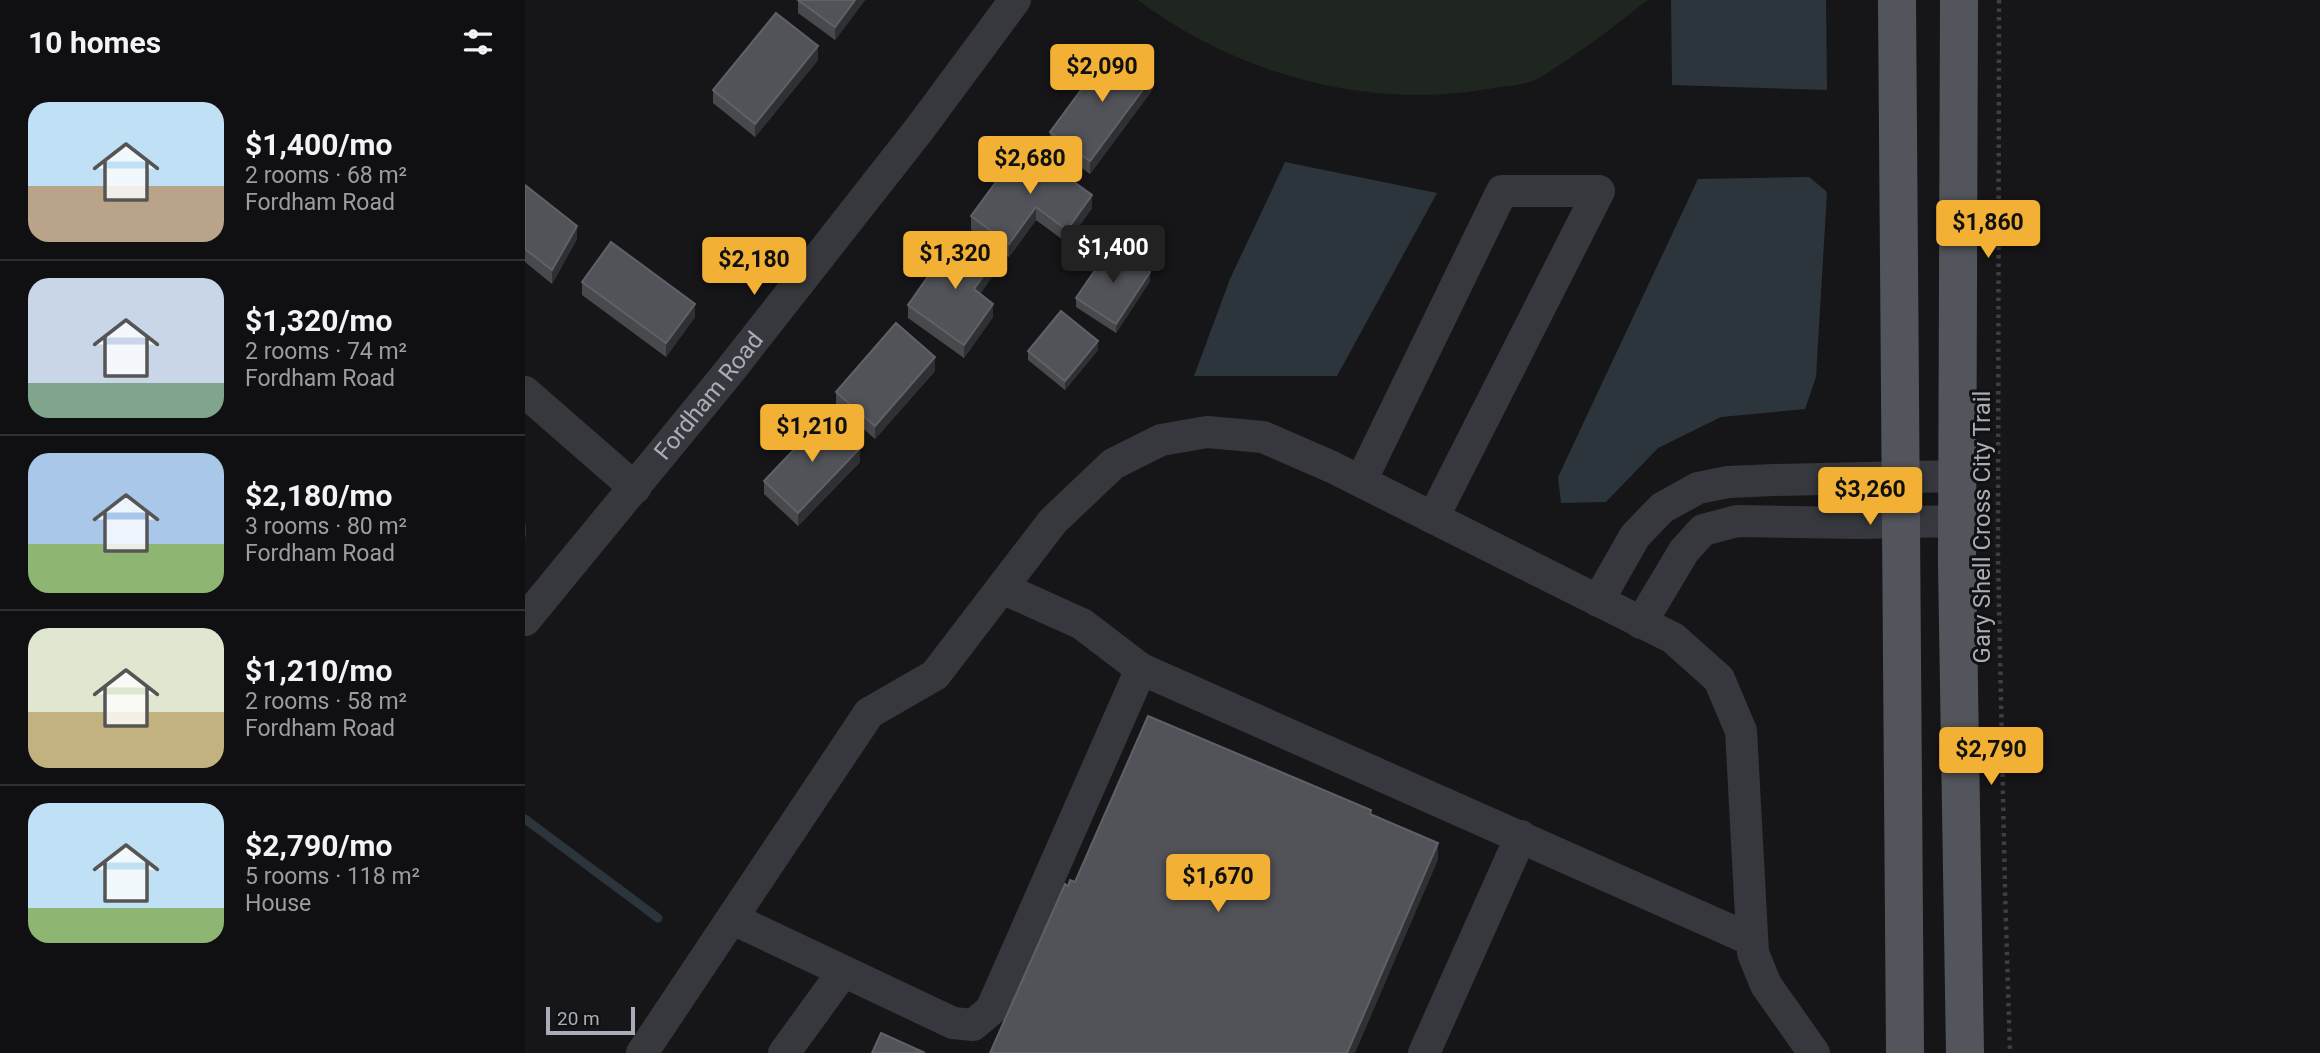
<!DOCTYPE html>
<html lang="en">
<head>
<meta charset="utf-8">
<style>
  body { margin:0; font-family:Roboto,sans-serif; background:#19191b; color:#f1f3f6; height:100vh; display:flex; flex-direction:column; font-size:26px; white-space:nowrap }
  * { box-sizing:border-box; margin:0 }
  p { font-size:23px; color:#9c9d9f }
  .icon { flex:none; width:38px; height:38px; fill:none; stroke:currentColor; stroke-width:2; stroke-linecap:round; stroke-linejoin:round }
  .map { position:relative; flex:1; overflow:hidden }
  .details { display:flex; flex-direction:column; background:#101012; width:525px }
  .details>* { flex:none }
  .scale { position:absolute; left:21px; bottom:18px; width:89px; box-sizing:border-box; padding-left:7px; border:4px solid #a8adb8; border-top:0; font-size:19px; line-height:24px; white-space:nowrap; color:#a8adb8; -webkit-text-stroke:5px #111113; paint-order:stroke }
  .price { position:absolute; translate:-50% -60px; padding:0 16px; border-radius:7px; background:#f2b134; color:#111; font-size:23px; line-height:46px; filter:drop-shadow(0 2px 4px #0008) }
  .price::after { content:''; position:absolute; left:50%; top:42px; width:21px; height:16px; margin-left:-10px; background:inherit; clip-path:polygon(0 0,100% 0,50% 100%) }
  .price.current { background:#222; color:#fff }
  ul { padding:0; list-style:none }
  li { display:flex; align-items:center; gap:21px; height:175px; padding:0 28px }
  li+li { border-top:2px solid #303032 }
  li span { display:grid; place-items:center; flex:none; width:196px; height:140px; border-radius:21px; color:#555 }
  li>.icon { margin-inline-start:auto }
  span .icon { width:84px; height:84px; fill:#fffc; stroke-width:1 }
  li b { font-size:30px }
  h2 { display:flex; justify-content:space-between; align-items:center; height:84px; padding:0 28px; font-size:30px }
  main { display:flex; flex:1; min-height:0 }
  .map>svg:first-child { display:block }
</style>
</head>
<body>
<main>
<section class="details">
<h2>10 homes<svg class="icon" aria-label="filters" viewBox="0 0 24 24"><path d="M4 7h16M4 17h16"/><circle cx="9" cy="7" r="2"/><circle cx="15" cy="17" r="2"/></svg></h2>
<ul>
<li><span style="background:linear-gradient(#bfe0f5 60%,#b9a48a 0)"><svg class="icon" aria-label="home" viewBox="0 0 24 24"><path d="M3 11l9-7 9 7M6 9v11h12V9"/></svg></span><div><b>$1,400/mo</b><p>2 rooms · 68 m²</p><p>Fordham Road</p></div></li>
<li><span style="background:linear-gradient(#c9d6e8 75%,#7fa58c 0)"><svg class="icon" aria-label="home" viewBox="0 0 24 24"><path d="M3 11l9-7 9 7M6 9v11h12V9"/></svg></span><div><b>$1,320/mo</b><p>2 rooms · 74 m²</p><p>Fordham Road</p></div></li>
<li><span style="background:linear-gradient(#a9c7e8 65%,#8fb573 0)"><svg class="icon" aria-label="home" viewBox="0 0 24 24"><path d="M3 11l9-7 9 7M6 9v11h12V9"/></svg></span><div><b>$2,180/mo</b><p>3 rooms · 80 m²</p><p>Fordham Road</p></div></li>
<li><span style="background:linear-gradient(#dfe7d0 60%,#c2b280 0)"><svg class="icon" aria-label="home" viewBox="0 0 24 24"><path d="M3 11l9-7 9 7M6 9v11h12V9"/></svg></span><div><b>$1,210/mo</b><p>2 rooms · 58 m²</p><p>Fordham Road</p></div></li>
<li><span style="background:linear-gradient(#bfe0f5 75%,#8fb573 0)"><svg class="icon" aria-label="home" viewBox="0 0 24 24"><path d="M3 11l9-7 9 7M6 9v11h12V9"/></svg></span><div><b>$2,790/mo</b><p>5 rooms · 118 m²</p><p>House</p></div></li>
</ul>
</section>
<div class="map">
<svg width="1795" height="1053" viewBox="0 0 1795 1053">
  <rect width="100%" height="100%" fill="#161618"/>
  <path fill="#1e261f" d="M613,0H1123C1093,23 1064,46 1033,66C1025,70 1018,77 1010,80C996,86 978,86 963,89C842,110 711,74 613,0Z"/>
  <g fill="#2c353c">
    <path d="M1146,0H1301L1302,90L1147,85Z"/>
    <path d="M760,162L912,193L812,376H669L705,279Z"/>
    <path d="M1284,177L1302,192L1291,377L1280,409L1196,417L1133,448L1081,502L1036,503L1033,477L1173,179Z"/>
  </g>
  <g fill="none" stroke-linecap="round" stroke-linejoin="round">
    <path stroke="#2c353c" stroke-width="9" d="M0,819L133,918"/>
    <path stroke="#3d3f44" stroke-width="4.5" stroke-dasharray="3.5 5" stroke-linecap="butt" d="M1474,0L1473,557L1480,890L1485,1053"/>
    <g stroke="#37383d" stroke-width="32">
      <path d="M0,392L110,488"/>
      <path d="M836,481L977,191H1074L908,518"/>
      <path d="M477,588L557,624L616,669L1227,940"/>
      <path d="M1073,601L1110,536L1137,508L1173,488L1203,482L1249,480L1433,476"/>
      <path id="s1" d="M0,620L203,373L396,127L490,0"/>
      <path d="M1116,623L1159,551L1178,530L1212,521L1333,523L1433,521"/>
      <path d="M208,919L428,1023L448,1025L466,1010L616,669"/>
      <path d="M117,1053L344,713L410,675L528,521L588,464L636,440L682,432L738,437L807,467L1148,638L1194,679L1216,731L1228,953L1241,985L1289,1053"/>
      <path d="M259,1053L318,972"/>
      <path d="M899,1053L996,836"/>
    </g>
    <g stroke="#53555c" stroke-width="38">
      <path d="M1372,0L1380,1053"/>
      <path d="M1434,0L1432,564L1440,1053"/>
    </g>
  </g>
  <g fill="#47494d">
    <path d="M273,0H340L310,40L273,13Z"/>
    <path d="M293,60L230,137L188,103V90Z"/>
    <path d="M628,89L565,174L525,145V132Z"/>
    <path d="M498,145L567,208L542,243L511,220L484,257L446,230V216Z"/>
    <path d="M0,185L52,239L27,284L0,262Z"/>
    <path d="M469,274L455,294L468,317L439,358L383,318V305Z"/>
    <path d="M625,281L591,333L551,307V298Z"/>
    <path d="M57,282L170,317L141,357L57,295Z"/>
    <path d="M573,350L540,390L503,360V351Z"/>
    <path d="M410,371L350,439L311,405V392Z"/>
    <path d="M335,462L273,526L239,494V481Z"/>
  </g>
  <g fill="#2f3033">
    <path d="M330,0H340L310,40V27Z"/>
    <path d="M293,46V60L230,137V124Z"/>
    <path d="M628,76V89L565,174V161Z"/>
    <path d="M567,195V208L542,243V230Z"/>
    <path d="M511,207V220L484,257V244Z"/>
    <path d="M52,226V239L27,284V270Z"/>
    <path d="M469,261V274L449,303V289Z"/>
    <path d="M625,272V281L591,333V324Z"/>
    <path d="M170,304V317L141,357V343Z"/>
    <path d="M468,304V317L439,358V345Z"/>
    <path d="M573,341V350L540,390V381Z"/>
    <path d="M410,357V371L350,439V426Z"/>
    <path d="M335,448V462L273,526V513Z"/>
    <path d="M1,523V536L0,538V525Z"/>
    <path d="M913,843V860L830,1053H822Z"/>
  </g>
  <g fill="#525359" stroke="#5f6168" stroke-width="2">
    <path d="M273,0H330L310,27Z"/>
    <path d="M251,13L293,46L230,124L188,90Z"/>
    <path d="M588,47L628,76L565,161L525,132Z"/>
    <path d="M498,145L567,195L542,230L511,207L484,244L446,216Z"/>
    <path d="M0,185L52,226L27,270L0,249Z"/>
    <path d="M432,235L469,261L449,289L468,304L439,345L383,305Z"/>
    <path d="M86,242L170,304L141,343L57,282Z"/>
    <path d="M586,247L625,272L591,324L551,298Z"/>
    <path d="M536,311L573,341L540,381L503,351Z"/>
    <path d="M371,323L410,357L350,426L311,392Z"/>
    <path d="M301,416L335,448L273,513L239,481Z"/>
    <path d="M623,716L846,810L845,814L913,843L822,1053H465L540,884L543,886L545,880L550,882Z"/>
    <path d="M356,1033L400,1053H347Z"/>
  </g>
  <g text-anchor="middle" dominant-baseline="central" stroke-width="6" stroke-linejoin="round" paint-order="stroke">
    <g font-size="24" fill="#a8adb8" stroke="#111113">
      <text stroke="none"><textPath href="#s1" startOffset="290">Fordham Road</textPath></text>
      <text transform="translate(1457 527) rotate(-90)">Gary Shell Cross City Trail</text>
    </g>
  </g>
</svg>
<div class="scale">20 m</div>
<b class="price" style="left:577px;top:104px">$2,090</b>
<b class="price" style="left:505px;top:196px">$2,680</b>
<b class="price" style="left:1463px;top:260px">$1,860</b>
<b class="price current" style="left:588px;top:285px">$1,400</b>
<b class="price" style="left:430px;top:291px">$1,320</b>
<b class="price" style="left:229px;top:297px">$2,180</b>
<b class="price" style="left:287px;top:464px">$1,210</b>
<b class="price" style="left:1345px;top:527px">$3,260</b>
<b class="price" style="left:1466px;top:787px">$2,790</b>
<b class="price" style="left:693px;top:914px">$1,670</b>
</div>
</main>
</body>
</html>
